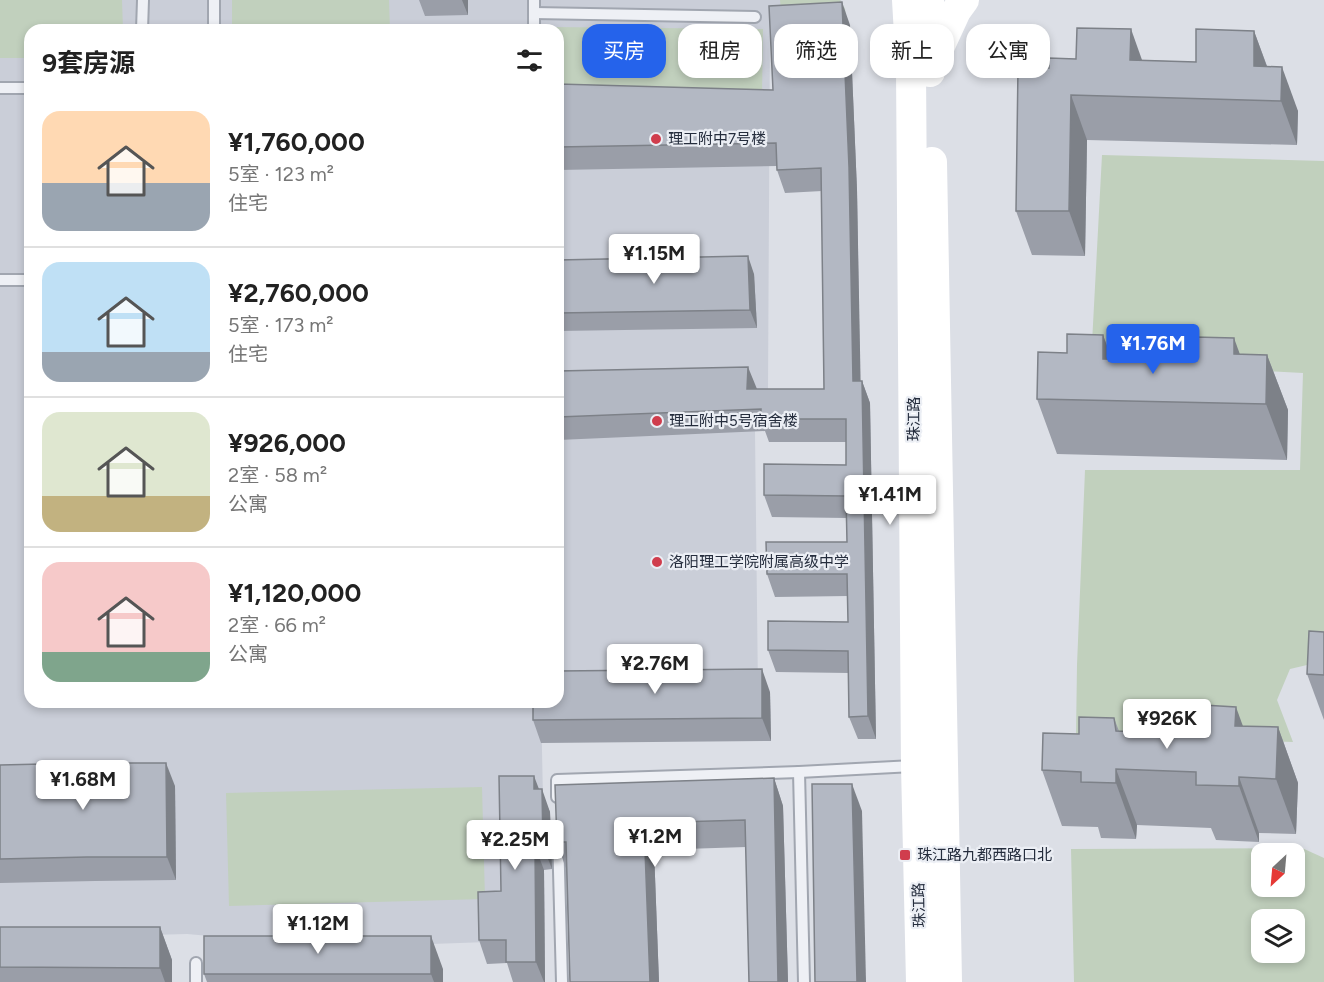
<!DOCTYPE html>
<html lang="zh">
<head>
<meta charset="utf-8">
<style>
  body { margin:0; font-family:Figtree,"Noto Sans SC",sans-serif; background:#f6f6f6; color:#222; height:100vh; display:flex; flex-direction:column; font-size:22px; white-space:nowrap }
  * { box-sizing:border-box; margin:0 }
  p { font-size:20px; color:#767676 }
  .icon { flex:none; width:33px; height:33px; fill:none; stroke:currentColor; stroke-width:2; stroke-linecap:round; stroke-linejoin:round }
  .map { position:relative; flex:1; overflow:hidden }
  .details { position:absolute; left:24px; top:24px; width:540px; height:684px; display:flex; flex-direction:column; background:#fff; border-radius:18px; box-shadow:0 3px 9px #0003 }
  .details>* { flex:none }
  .hud { position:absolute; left:582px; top:24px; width:570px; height:54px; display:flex; gap:12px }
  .needle { width:39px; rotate:206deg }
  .tools { position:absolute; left:1251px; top:843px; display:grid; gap:12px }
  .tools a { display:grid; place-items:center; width:54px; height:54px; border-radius:12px; background:#fff; box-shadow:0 3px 9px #0003; font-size:30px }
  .price { position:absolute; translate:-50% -51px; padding:0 14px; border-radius:6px; background:#fff; color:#222; font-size:20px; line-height:39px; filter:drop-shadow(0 2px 3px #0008) }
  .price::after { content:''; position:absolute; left:50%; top:36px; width:18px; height:14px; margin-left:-9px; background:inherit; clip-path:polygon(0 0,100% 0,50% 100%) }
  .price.current { background:#2563eb; color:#fff }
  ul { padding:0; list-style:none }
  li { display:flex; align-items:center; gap:18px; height:150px; padding:0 18px }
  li+li { border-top:2px solid #e0e0e0 }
  li span { display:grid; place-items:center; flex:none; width:168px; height:120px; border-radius:18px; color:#555 }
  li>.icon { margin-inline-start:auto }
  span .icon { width:72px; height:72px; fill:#fffc; stroke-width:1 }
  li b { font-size:26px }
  h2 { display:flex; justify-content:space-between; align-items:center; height:72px; padding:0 18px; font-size:26px }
  .tag { padding:0 21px; border-radius:18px; background:#fff; box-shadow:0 3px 9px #0003; font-size:21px; line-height:54px }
  .tag.current { background:#2563eb; color:#fff }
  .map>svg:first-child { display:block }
</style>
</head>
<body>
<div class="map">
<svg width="1324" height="982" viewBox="0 0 1324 982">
  <rect width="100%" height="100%" fill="#dcdfe6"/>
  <path fill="#caced8" d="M0,0H841L845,9L846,19L770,20L768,389L757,390L755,432L758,692L558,695V30H30V702H541L543,799L509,915L487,942L293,949L221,937L187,934L0,939Z"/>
  <g fill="#c1d0bd" fill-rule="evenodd">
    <path d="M0,0H122L123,30H30V58H0Z"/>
    <path d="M232,0H389L390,30H232Z"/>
    <path d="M780,0H840L845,9L846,19L782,20Z"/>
    <path d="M550,27L763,29L762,95L558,93V30H550Z"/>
    <path d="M1102,155L1324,161V661L1290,669L1277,700L1293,742L1076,735L1077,665L1085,470H1300L1303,373L1091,362Z"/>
    <path d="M482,787L485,899L229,906L226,793Z"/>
    <path d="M1302,848L1324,858V982H1074L1071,849ZM1262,854H1294V886H1262ZM1262,920H1294V952H1262Z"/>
  </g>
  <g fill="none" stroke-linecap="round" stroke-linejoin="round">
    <defs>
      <g id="service">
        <path d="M534,0V30"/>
        <path d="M534,13L755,17"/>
        <path d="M142,30L143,0"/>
        <path d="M214,30V0"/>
        <path d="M0,88H30"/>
        <path d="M0,280H30"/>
        <path d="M799,772L804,982"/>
        <path d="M557,797V780L799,772L913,766"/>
        <path d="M558,834L562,982"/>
        <path d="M196,982V963"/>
      </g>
    </defs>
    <use href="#service" stroke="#a1a6b0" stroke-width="14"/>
    <use href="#service" stroke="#eef0f5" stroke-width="10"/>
    <g stroke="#fff" stroke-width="30">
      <path d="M907,0L911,69L916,766L921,982"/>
      <path d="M929,0L930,72"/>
      <path d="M933,61L956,11L964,0"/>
      <path d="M932,162L947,982"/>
    </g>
  </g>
  <g fill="#9a9ea8">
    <path d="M419,0H468V15L425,16Z"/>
    <path d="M850,25L857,190L860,381H862L870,403L876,739H858L849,717V673L776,672L768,650L848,622V596L775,597L767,574L847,542V518L772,517L764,495L846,465V442H769L765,431L558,440V371L757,389H824L822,191L785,193L777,170V166L558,170V84L773,90Z"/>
    <path d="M1254,31L1267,66L1298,111L1297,145L1087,140L1085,256L1032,255L1016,211L1049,68L1142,60L1196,62Z"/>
    <path d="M558,260L754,274L757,328L558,331Z"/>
    <path d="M1103,335L1112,359L1195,361L1240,354L1267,355L1288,410L1287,460L1057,454L1037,399Z"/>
    <path d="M1324,632V720L1307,674Z"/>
    <path d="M770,692L771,741L541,743L533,720Z"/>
    <path d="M1114,718L1119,731L1202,734L1243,726L1278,727L1298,783L1296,834L1259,833V842L1216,840L1211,828L1137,825L1136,839L1101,838L1098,827L1062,826L1042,770L1079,734Z"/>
    <path d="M0,765L175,786L176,880L95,881L0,883Z"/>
    <path d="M774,778L783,806L788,982H749L746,847L654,850L659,982H570L566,869L557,842Z"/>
    <path d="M539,789L550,812L552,869L544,870L545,982H513L507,963L487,964L479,940L501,891Z"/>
    <path d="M0,927H160L172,960V982H0Z"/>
    <path d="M443,969V982H207L204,974Z"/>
  </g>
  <g fill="#7d8188">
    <path d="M462,0H468V15Z"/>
    <path d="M842,2L850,25L857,190L861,403L853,381Z"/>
    <path d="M1131,29L1147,74L1130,60Z"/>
    <path d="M1254,31L1270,75L1254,66Z"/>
    <path d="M1282,67L1298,111L1297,145L1281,101Z"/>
    <path d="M1071,95L1087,140L1085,256L1069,211Z"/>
    <path d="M748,256L754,274L757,328L750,310Z"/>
    <path d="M1103,335L1123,390L1103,359Z"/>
    <path d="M1234,338L1254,393L1234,354Z"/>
    <path d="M1267,355L1288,410L1287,460L1266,404Z"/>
    <path d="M748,367L757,389H747Z"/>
    <path d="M862,381L870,403L876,739L868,716Z"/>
    <path d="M762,669L770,692L771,741L762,718Z"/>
    <path d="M1236,707L1256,762L1235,726Z"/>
    <path d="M1278,727L1298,783L1296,834L1276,779Z"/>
    <path d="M166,763L175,786L176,880L167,857Z"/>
    <path d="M1116,769L1137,825L1136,839L1116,783Z"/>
    <path d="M534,776L542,797V789L550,812L552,869L543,846L534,789Z"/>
    <path d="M1239,777L1259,833V842L1239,786Z"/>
    <path d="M774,778L783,806L788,982H778Z"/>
    <path d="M852,784L862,811L866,982H857Z"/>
    <path d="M644,823L654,850L659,982H650Z"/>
    <path d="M535,846L544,870L545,982H544L536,962Z"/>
    <path d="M160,927L172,960V982H165L160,968Z"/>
    <path d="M431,936L443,969V982H434L431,974Z"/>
  </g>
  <g fill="#b3b8c3" stroke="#7d8188" stroke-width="1.5">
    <path d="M842,2L849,167L853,381H862L868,716L849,717L848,651L768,650V621L848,622L847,574H767L766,542H847L846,496L764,495V464L846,465V419H761V409L558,417V371L748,367L747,389H824L821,168L777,170L776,143L558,147V84L773,90L769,6Z"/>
    <path d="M1077,28L1131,29L1130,60L1196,62V29L1254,31V66L1282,67L1281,101L1071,95L1069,211H1016L1018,68H1049V58L1076,59Z"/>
    <path d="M748,256L750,310L558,313V260Z"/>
    <path d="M1067,334L1103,335V359L1195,361V337L1234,338V354L1267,355L1266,404L1037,399L1038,352L1067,353Z"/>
    <path d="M1309,631L1324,632V675L1307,674Z"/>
    <path d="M762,669V718L533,720V702H558V671Z"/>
    <path d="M1203,705L1236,707L1235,726L1278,727L1276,779L1239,777V786L1196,785V772L1116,769V783L1081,782V772L1042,770L1043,733L1079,734V717L1114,718L1116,731L1202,734Z"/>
    <path d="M86,763H166L167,857H87L0,859V765Z"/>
    <path d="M499,776H534V789H542L543,846H535L536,962H506V940H479L478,892L501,891Z"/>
    <path d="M774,778L778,982H749L745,820L644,823L650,982H570L566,842H557L555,785Z"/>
    <path d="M812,784H852L857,982H815Z"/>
    <path d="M0,927H160V968L0,967Z"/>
    <rect x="204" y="936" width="227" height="38"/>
  </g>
  <g fill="#d03d4d" stroke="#ebeef4" stroke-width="2">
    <circle cx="656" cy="139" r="6"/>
    <circle cx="657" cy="421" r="6"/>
    <circle cx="657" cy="562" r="6"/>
    <rect x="899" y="849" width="12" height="12" rx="3"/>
  </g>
  <g text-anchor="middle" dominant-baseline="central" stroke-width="4.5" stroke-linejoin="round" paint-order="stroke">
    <g font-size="15" fill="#252d3d" stroke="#ebeef4" text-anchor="start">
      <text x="668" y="139">理工附中7号楼</text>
      <text x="669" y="421">理工附中5号宿舍楼</text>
      <text x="669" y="562">洛阳理工学院附属高级中学</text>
      <text x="917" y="855">珠江路九都西路口北</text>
    </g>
    <g font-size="15" fill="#252d3d" stroke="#ebeef4">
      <text transform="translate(914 419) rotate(-90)">珠江路</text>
      <text transform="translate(919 905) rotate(-91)">珠江路</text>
    </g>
  </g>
</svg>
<div class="tools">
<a><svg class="needle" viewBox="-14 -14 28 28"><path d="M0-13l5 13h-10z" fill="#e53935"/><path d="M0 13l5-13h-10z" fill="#767676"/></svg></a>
<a><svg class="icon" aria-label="layers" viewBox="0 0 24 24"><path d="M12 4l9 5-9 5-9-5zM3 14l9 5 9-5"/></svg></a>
</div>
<b class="price" style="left:654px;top:285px">¥1.15M</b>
<b class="price current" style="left:1153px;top:375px">¥1.76M</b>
<b class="price" style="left:890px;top:526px">¥1.41M</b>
<b class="price" style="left:655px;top:695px">¥2.76M</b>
<b class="price" style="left:1167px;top:750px">¥926K</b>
<b class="price" style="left:83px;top:811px">¥1.68M</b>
<b class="price" style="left:655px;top:868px">¥1.2M</b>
<b class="price" style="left:515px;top:871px">¥2.25M</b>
<b class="price" style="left:318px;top:955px">¥1.12M</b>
<div class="hud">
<a class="tag current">买房</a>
<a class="tag">租房</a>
<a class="tag">筛选</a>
<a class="tag">新上</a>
<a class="tag">公寓</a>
</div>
<section class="details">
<h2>9套房源<svg class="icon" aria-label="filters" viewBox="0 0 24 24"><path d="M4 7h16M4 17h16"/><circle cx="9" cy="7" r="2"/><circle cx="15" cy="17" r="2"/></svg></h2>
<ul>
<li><span style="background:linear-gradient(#ffd9b3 60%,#9aa5b1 0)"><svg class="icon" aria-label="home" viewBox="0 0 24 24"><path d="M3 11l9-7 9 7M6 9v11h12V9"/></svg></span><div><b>¥1,760,000</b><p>5室 · 123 m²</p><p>住宅</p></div></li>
<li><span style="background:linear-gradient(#bfe0f5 75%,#9aa5b1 0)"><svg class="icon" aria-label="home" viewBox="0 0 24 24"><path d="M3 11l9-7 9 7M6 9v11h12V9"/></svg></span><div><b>¥2,760,000</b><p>5室 · 173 m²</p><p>住宅</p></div></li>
<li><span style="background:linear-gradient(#dfe7d0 70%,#c2b280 0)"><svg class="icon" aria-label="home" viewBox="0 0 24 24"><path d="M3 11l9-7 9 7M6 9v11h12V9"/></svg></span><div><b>¥926,000</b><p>2室 · 58 m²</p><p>公寓</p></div></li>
<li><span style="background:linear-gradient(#f6c9c9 75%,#7fa58c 0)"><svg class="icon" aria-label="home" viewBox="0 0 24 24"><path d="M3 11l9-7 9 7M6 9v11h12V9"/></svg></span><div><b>¥1,120,000</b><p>2室 · 66 m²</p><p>公寓</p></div></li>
</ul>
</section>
</div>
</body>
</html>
